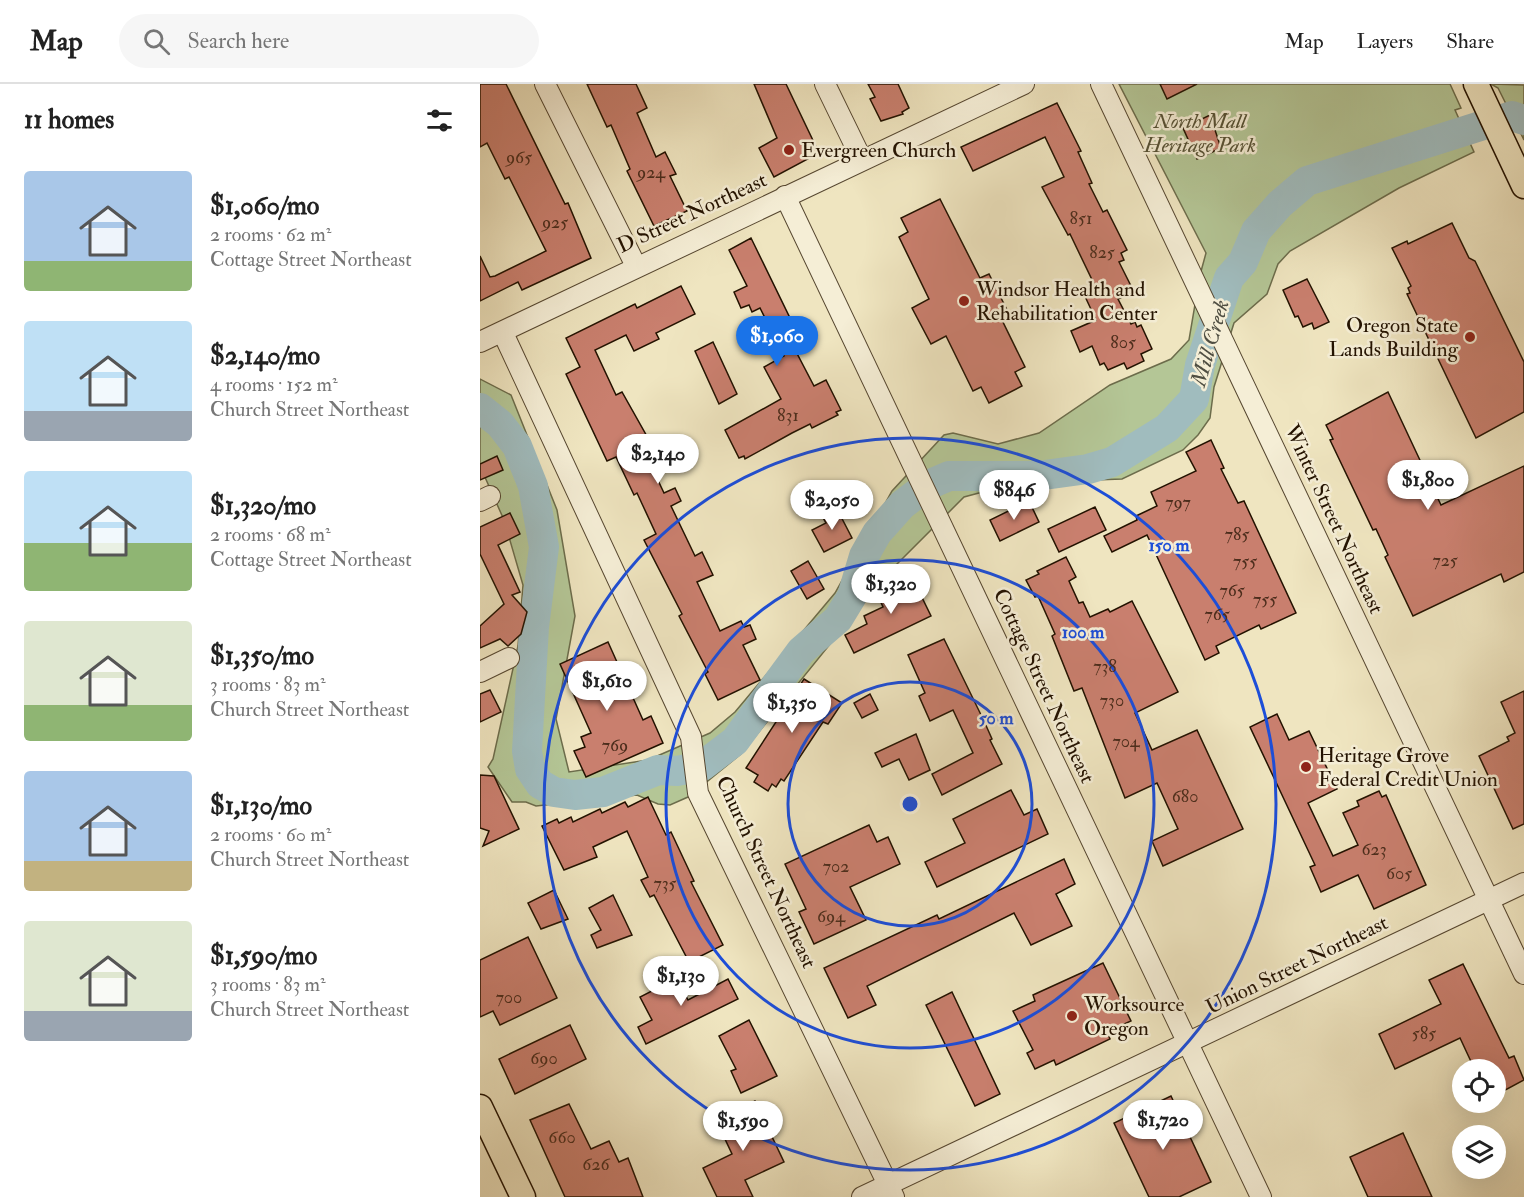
<!DOCTYPE html>
<html lang="en">
<head>
<meta charset="utf-8">
<style>
  body { margin:0; font-family:"IM FELL Double Pica",serif; background:#f6f6f6; color:#222; height:100vh; display:flex; flex-direction:column; font-size:22px; white-space:nowrap }
  * { box-sizing:border-box; margin:0 }
  p { font-size:20px; color:#767676 }
  .icon { flex:none; width:33px; height:33px; fill:none; stroke:currentColor; stroke-width:2; stroke-linecap:round; stroke-linejoin:round }
  .map { position:relative; flex:1; overflow:hidden }
  .panel { display:flex; flex-direction:column; background:#fff; width:480px }
  .panel>* { flex:none }
  .fabs { position:absolute; left:972px; top:975px; display:grid; gap:12px }
  .fabs a { display:grid; place-items:center; width:54px; height:54px; border-radius:50%; background:#fff; box-shadow:0 6px 24px #0002; font-size:30px }
  .price { position:absolute; translate:-50% -51px; padding:0 14px; border-radius:21px; background:#fff; color:#222; font-size:20px; line-height:39px; filter:drop-shadow(0 2px 3px #0008) }
  .price::after { content:''; position:absolute; left:50%; top:36px; width:18px; height:14px; margin-left:-9px; background:inherit; clip-path:polygon(0 0,100% 0,50% 100%) }
  .price.current { background:#1a73e8; color:#fff }
  ul { padding:0; list-style:none }
  li { display:flex; align-items:center; gap:18px; height:150px; padding:0 24px }
  li span { display:grid; place-items:center; flex:none; width:168px; height:120px; border-radius:6px; color:#555 }
  li>.icon { margin-inline-start:auto }
  span .icon { width:72px; height:72px; fill:#fffc; stroke-width:1 }
  li b { font-size:26px }
  h2 { display:flex; justify-content:space-between; align-items:center; height:72px; padding:0 24px; font-size:26px }
  header { display:flex; align-items:center; gap:36px; box-sizing:border-box; height:84px; padding:0 30px; background:#fff; border-bottom:2px solid #e0e0e0 }
  header strong { font-size:28px }
  nav { display:flex; gap:33px; margin-inline-start:auto; font-size:21px }
  .search { width:420px; height:54px; background:#f6f6f6; display:flex; align-items:center; gap:15px; box-sizing:border-box; padding:0 21px; border-radius:33px; color:#767676; font-size:22px }
  main { display:flex; flex:1; min-height:0 }
  .map>svg:first-child { display:block }
</style>
</head>
<body>
<header>
<strong>Map</strong>
<div class="search"><svg class="icon" aria-label="search" viewBox="0 0 24 24"><circle cx="10" cy="10" r="6"/><path d="M15 15l6 6"/></svg>Search here</div>
<nav><a>Map</a><a>Layers</a><a>Share</a></nav>
</header>
<main>
<section class="panel">
<h2>11 homes<svg class="icon" aria-label="filters" viewBox="0 0 24 24"><path d="M4 7h16M4 17h16"/><circle cx="9" cy="7" r="2"/><circle cx="15" cy="17" r="2"/></svg></h2>
<ul>
<li><span style="background:linear-gradient(#a9c7e8 75%,#8fb573 0)"><svg class="icon" aria-label="home" viewBox="0 0 24 24"><path d="M3 11l9-7 9 7M6 9v11h12V9"/></svg></span><div><b>$1,060/mo</b><p>2 rooms · 62 m²</p><p>Cottage Street Northeast</p></div></li>
<li><span style="background:linear-gradient(#bfe0f5 75%,#9aa5b1 0)"><svg class="icon" aria-label="home" viewBox="0 0 24 24"><path d="M3 11l9-7 9 7M6 9v11h12V9"/></svg></span><div><b>$2,140/mo</b><p>4 rooms · 152 m²</p><p>Church Street Northeast</p></div></li>
<li><span style="background:linear-gradient(#bfe0f5 60%,#8fb573 0)"><svg class="icon" aria-label="home" viewBox="0 0 24 24"><path d="M3 11l9-7 9 7M6 9v11h12V9"/></svg></span><div><b>$1,320/mo</b><p>2 rooms · 68 m²</p><p>Cottage Street Northeast</p></div></li>
<li><span style="background:linear-gradient(#dfe7d0 70%,#8fb573 0)"><svg class="icon" aria-label="home" viewBox="0 0 24 24"><path d="M3 11l9-7 9 7M6 9v11h12V9"/></svg></span><div><b>$1,350/mo</b><p>3 rooms · 83 m²</p><p>Church Street Northeast</p></div></li>
<li><span style="background:linear-gradient(#a9c7e8 75%,#c2b280 0)"><svg class="icon" aria-label="home" viewBox="0 0 24 24"><path d="M3 11l9-7 9 7M6 9v11h12V9"/></svg></span><div><b>$1,130/mo</b><p>2 rooms · 60 m²</p><p>Church Street Northeast</p></div></li>
<li><span style="background:linear-gradient(#dfe7d0 75%,#9aa5b1 0)"><svg class="icon" aria-label="home" viewBox="0 0 24 24"><path d="M3 11l9-7 9 7M6 9v11h12V9"/></svg></span><div><b>$1,590/mo</b><p>3 rooms · 83 m²</p><p>Church Street Northeast</p></div></li>
</ul>
</section>
<div class="map">
<svg width="1044" height="1113" viewBox="0 0 1044 1113">
  <rect width="100%" height="100%" fill="#efe5c0"/>
  <filter id="stains"><feTurbulence type="fractalNoise" baseFrequency=".00333" numOctaves="4"/><feColorMatrix values="0 0 0 0 .2 0 0 0 0 .09 0 0 0 0 .02 0 0 0 .5 -.17"/></filter>
  <radialGradient id="worn" r=".72"><stop offset=".6" stop-color="#630" stop-opacity="0"/><stop offset="1" stop-color="#630" stop-opacity=".3"/></radialGradient>
  <g fill="#b4c696" stroke="#6c6c4b" stroke-width="1.5">
    <path d="M639,0H970L981,24L975,26L994,68L919,104L810,167L798,180L787,210L754,239L734,303L730,334L718,351L703,366L642,395L586,397L510,406L484,413L406,491L261,670L208,713L190,721L178,720L157,711L56,722L46,718H32L8,683L13,675L38,562L43,501L24,436L0,382V295L31,311L77,426L95,532L76,635L89,688L168,676L230,649L255,628L355,509L412,407L464,351L473,349L518,360L559,349L630,301L691,275L709,256L720,191L726,169Z"/>
    <path d="M1011,0L1044,1V56L1018,4Z"/>
  </g>
  <g fill="none" stroke-linecap="round" stroke-linejoin="round">
    <path stroke="#a0bcbe" stroke-width="30" d="M0,324L20,340L37,362L53,402L64,463L54,543L47,667L50,685L60,700L74,708L95,711L123,708L178,686L197,687L222,682L255,657L321,567L358,535L372,512L384,472L397,449L422,421L448,401L469,392H557L608,385L632,378L687,344L714,315L720,281L749,194L763,178L776,147L800,120L827,97L1032,32L1044,36"/>
  </g>
  <g fill="#c97f6e" stroke="#231200" stroke-width="1.5">
    <path d="M0,0H26L85,120L88,119L111,174L42,206L38,198L0,217V172L10,193L15,192L66,167L29,93L25,95L7,59L0,63Z"/>
    <path d="M107,0H156L167,24L157,29L176,73L185,68L196,90L190,92L207,127L174,142L147,87L150,85L131,41L127,43Z"/>
    <path d="M274,0H306L339,69L294,93L279,64L297,54Z"/>
    <path d="M388,0H418L429,24L422,28L423,30L401,37L390,15L395,13Z"/>
    <path d="M680,0H717L687,15Z"/>
    <path d="M577,19L601,67L598,68L612,99L609,100L623,128L627,126L647,166L641,169L644,176L639,178L654,208L638,215L651,240L655,238L657,243L661,241L672,265L661,270L664,277L647,285L644,279L628,286L624,279L620,281L612,262L600,268L591,247L616,236L603,208L615,202L590,150L588,151L562,103L584,93L565,53L493,87L481,63Z"/>
    <path d="M730,31L741,64L717,75L703,44Z"/>
    <path d="M460,115L500,194L509,190L529,230L521,234L545,283L535,288L542,302L509,319L501,303L493,307L466,252L451,260L432,224L449,215L419,153L428,148L421,134Z"/>
    <path d="M972,139L989,174L995,177L1044,278V328L996,354L927,210L930,209L928,204L931,202L912,164L927,157L928,160Z"/>
    <path d="M271,154L312,238L315,237L321,250L310,256L334,302L346,296L361,326L356,328L358,331L332,344L330,340L312,349L265,375L264,372L259,374L245,346L301,315L284,283L304,272L280,224L272,228L269,221L261,224L254,208L267,202L249,166Z"/>
    <path d="M827,195L849,238L834,245L832,239L823,243L818,232L815,233L803,206Z"/>
    <path d="M201,202L215,230L176,249L179,255L154,267L146,251L115,266L136,311L142,308L169,356L161,360L184,409L195,404L201,417L191,422L215,472L222,468L233,491L217,498L240,547L261,537L264,543L270,541L276,555L263,561L280,596L238,616L225,590L228,588L199,532L202,530L164,456L176,450L157,409L154,411L136,373L127,377L86,290L100,283L86,254L155,220L157,224Z"/>
    <path d="M233,258L257,310L239,320L215,267Z"/>
    <path d="M908,308L961,421L1044,382V488L1024,498L1021,490L933,532L905,473L908,471L896,445L893,446L850,356L853,355L846,341Z"/>
    <path d="M731,356L744,384L741,385L758,419L764,417L816,529L781,545L779,541L736,562L739,569L725,576L667,451L632,468L624,452L657,436L656,432L677,422L671,408L716,387L706,368Z"/>
    <path d="M17,372L23,386L0,396V380Z"/>
    <path d="M549,417L559,438L520,457L510,436Z"/>
    <path d="M615,423L626,446L579,468L568,445Z"/>
    <path d="M357,425L372,454L344,468L332,446L346,439L342,432Z"/>
    <path d="M30,429L40,450L18,461L40,508L32,511L47,528L41,550L28,562L20,555L0,564V542L24,520L0,470V443Z"/>
    <path d="M586,473L596,493L589,497L599,519L603,518L610,533L628,525L630,528L652,517L698,608L655,629L672,666L717,646L763,745L683,782L672,757L698,745L677,699L645,714L602,604L594,607L572,552L575,550L558,512L555,513L546,496L559,490L557,487Z"/>
    <path d="M328,477L344,505L327,515L311,487Z"/>
    <path d="M430,489L451,532L374,569L365,551L387,540L384,532L403,523L399,514L418,504L414,496Z"/>
    <path d="M464,555L504,637L512,655L510,656L522,680L462,711L452,690L493,669L473,626L450,637L439,612L445,609L428,571Z"/>
    <path d="M128,558L163,636L171,632L183,659L106,693L94,667L105,663L101,653L111,649L80,580Z"/>
    <path d="M324,595L362,619L348,640L343,638L304,697L301,695L296,703L292,700L288,707L274,698L278,691L266,684Z"/>
    <path d="M10,606L21,628L0,638V610Z"/>
    <path d="M1044,607V740L1033,745L999,672L1029,657L1027,653L1035,649L1021,618Z"/>
    <path d="M390,610L398,626L382,634L374,619Z"/>
    <path d="M797,630L809,656L829,647L857,705L828,719L853,772L878,761L863,729L879,722L877,717L899,707L902,713L906,711L946,801L894,825L878,791L841,808L830,783L835,781L770,643Z"/>
    <path d="M436,650L450,686L429,696L419,675L402,683L395,669Z"/>
    <path d="M0,691L14,692L39,745L3,762L9,747L0,744Z"/>
    <path d="M531,706L544,731L557,725L568,750L457,803L445,778L485,759L473,735Z"/>
    <path d="M168,713L186,751L191,748L214,797L211,798L243,861L209,878L174,811L170,813L161,796L168,793L147,747L113,763L117,773L84,786L62,742L77,735L79,739L91,733L93,738L120,725L122,729L145,718L148,723Z"/>
    <path d="M389,741L397,758L408,753L420,780L370,803L386,836L334,860L319,828L326,825L305,780Z"/>
    <path d="M584,775L595,800L576,810L592,842L551,861L534,829L387,902L396,921L368,934L344,884L457,831L459,835Z"/>
    <path d="M74,806L88,835L61,845L48,819Z"/>
    <path d="M133,811L152,851L117,864L111,851L121,846L109,824Z"/>
    <path d="M48,853L77,914L20,941L13,927L0,933V876Z"/>
    <path d="M623,879L651,937L627,948L630,955L576,981L574,976L555,985L547,969L553,966L533,927L555,917L553,911Z"/>
    <path d="M983,880L1029,974L1034,972L1044,996L1016,1011V986H995L980,954L915,985L899,950L961,920L949,896Z"/>
    <path d="M197,894L208,916L248,895L258,915L166,960L158,943L172,936L160,913Z"/>
    <path d="M472,908L520,1010L495,1022L446,921Z"/>
    <path d="M269,936L297,992L261,1009L251,987L256,985L239,952Z"/>
    <path d="M90,941L106,975L35,1010L19,975Z"/>
    <path d="M691,1012L731,1098L699,1113H669L634,1039Z"/>
    <path d="M275,1017L304,1078L265,1096L273,1113H237L223,1084L252,1070L236,1036Z"/>
    <path d="M89,1020L111,1065L129,1057L139,1078L148,1074L163,1113H85L50,1036Z"/>
    <path d="M923,1049L952,1113H888L870,1073Z"/>
  </g>
  <g fill="none" stroke-linecap="round" stroke-linejoin="round">
    <defs>
      <g id="minor">
        <path d="M65,0L156,182"/>
        <path d="M345,0L382,76"/>
        <path d="M621,0L1044,890"/>
        <path d="M305,112L781,1113"/>
        <path d="M23,249L211,653L218,709L414,1113"/>
        <path d="M0,258L544,0"/>
        <path d="M0,417L10,412"/>
        <path d="M0,588L29,574"/>
        <path d="M382,1113L1044,799"/>
      </g>
      <g id="major">
        <path d="M996,0L1044,102"/>
        <path d="M0,1023L43,1113"/>
      </g>
    </defs>
    <use href="#minor" stroke="#564730" stroke-width="22"/>
    <use href="#major" stroke="#231200" stroke-width="27"/>
    <use href="#minor" stroke="#f5eed6" stroke-width="20"/>
    <use href="#major" stroke="#efe5c0" stroke-width="24"/>
  </g>
  <g fill="none" stroke="#1d4ed8" stroke-width="3">
    <circle cx="430" cy="720" r="122"/>
    <circle cx="430" cy="720" r="244"/>
    <circle cx="430" cy="720" r="366"/>
  </g>
  <g fill="#8f2418" stroke="#f5eed6" stroke-width="2">
    <circle cx="309" cy="66" r="6"/>
    <circle cx="484" cy="217" r="6"/>
    <circle cx="990" cy="253" r="6"/>
    <circle cx="826" cy="683" r="6"/>
    <circle cx="592" cy="932" r="6"/>
  </g>
  <g text-anchor="middle" dominant-baseline="central" stroke-width="5" stroke-linejoin="round" paint-order="stroke">
    <g font-size="18" fill="#4c2d1c">
      <text x="39" y="73">965</text>
      <text x="171" y="88">924</text>
      <text x="601" y="134">851</text>
      <text x="75" y="138">925</text>
      <text x="622" y="168">825</text>
      <text x="643" y="258">805</text>
      <text x="308" y="331">831</text>
      <text x="698" y="418">797</text>
      <text x="757" y="450">785</text>
      <text x="965" y="476">725</text>
      <text x="765" y="477">755</text>
      <text x="752" y="506">765</text>
      <text x="785" y="515">755</text>
      <text x="737" y="530">765</text>
      <text x="625" y="582">738</text>
      <text x="632" y="616">730</text>
      <text x="646" y="657">704</text>
      <text x="135" y="661">769</text>
      <text x="705" y="712">680</text>
      <text x="894" y="765">623</text>
      <text x="356" y="782">702</text>
      <text x="919" y="789">605</text>
      <text x="185" y="799">735</text>
      <text x="351" y="832">694</text>
      <text x="29" y="913">700</text>
      <text x="944" y="949">585</text>
      <text x="64" y="974">690</text>
      <text x="82" y="1053">660</text>
      <text x="116" y="1080">626</text>
    </g>
    <g font-size="21" font-style="italic" fill="#565134" stroke="#f5eed6">
      <text x="720" y="37">North Mall<tspan x="720" dy="24">Heritage Park</tspan></text>
    </g>
    <g font-size="21" fill="#231200" stroke="#f5eed6" text-anchor="start">
      <text x="321" y="66">Evergreen Church</text>
      <text x="496" y="205">Windsor Health and<tspan x="496" dy="24">Rehabilitation Center</tspan></text>
      <text x="978" y="241" text-anchor="end">Oregon State<tspan x="978" dy="24">Lands Building</tspan></text>
      <text x="838" y="671">Heritage Grove<tspan x="838" dy="24">Federal Credit Union</tspan></text>
      <text x="604" y="920">Worksource<tspan x="604" dy="24">Oregon</tspan></text>
    </g>
    <g font-size="21" fill="#231200" stroke="#f5eed6">
      <text transform="translate(212 129) rotate(-25)">D Street Northeast</text>
      <text transform="translate(854 435) rotate(65)">Winter Street Northeast</text>
      <text transform="translate(564 602) rotate(65)">Cottage Street Northeast</text>
      <text transform="translate(286 788) rotate(65)">Church Street Northeast</text>
      <text transform="translate(817 881) rotate(-26)">Union Street Northeast</text>
    </g>
    <g font-size="22" font-style="italic" fill="#4f4e42" stroke="#f5eed6">
      <text transform="translate(730 259) rotate(-74)">Mill Creek</text>
    </g>
  </g>
  <circle cx="430" cy="720" r="9" fill="#1d4ed8" stroke="#f5eed6" stroke-width="3"/>
  <g font-size="18" text-anchor="middle" font-weight="bold" fill="#1d4ed8" stroke="#f5eed6" stroke-width="5" stroke-linejoin="round" paint-order="stroke">
    <text x="689" y="467">150 m</text>
    <text x="603" y="554">100 m</text>
    <text x="516" y="640">50 m</text>
  </g>
  <rect width="100%" height="100%" filter="url(#stains)"/>
  <rect width="100%" height="100%" fill="url(#worn)"/>
</svg>
<div class="fabs">
<a><svg class="icon" aria-label="locate" viewBox="0 0 24 24"><circle cx="12" cy="12" r="6"/><path d="M12 2v4M12 18v4M2 12h4M18 12h4"/></svg></a>
<a><svg class="icon" aria-label="layers" viewBox="0 0 24 24"><path d="M12 4l9 5-9 5-9-5zM3 14l9 5 9-5"/></svg></a>
</div>
<b class="price current" style="left:297px;top:283px">$1,060</b>
<b class="price" style="left:178px;top:401px">$2,140</b>
<b class="price" style="left:948px;top:427px">$1,800</b>
<b class="price" style="left:534px;top:437px">$846</b>
<b class="price" style="left:352px;top:447px">$2,050</b>
<b class="price" style="left:411px;top:531px">$1,320</b>
<b class="price" style="left:127px;top:628px">$1,610</b>
<b class="price" style="left:312px;top:650px">$1,350</b>
<b class="price" style="left:201px;top:923px">$1,130</b>
<b class="price" style="left:683px;top:1067px">$1,720</b>
<b class="price" style="left:263px;top:1068px">$1,590</b>
</div>
</main>
</body>
</html>
